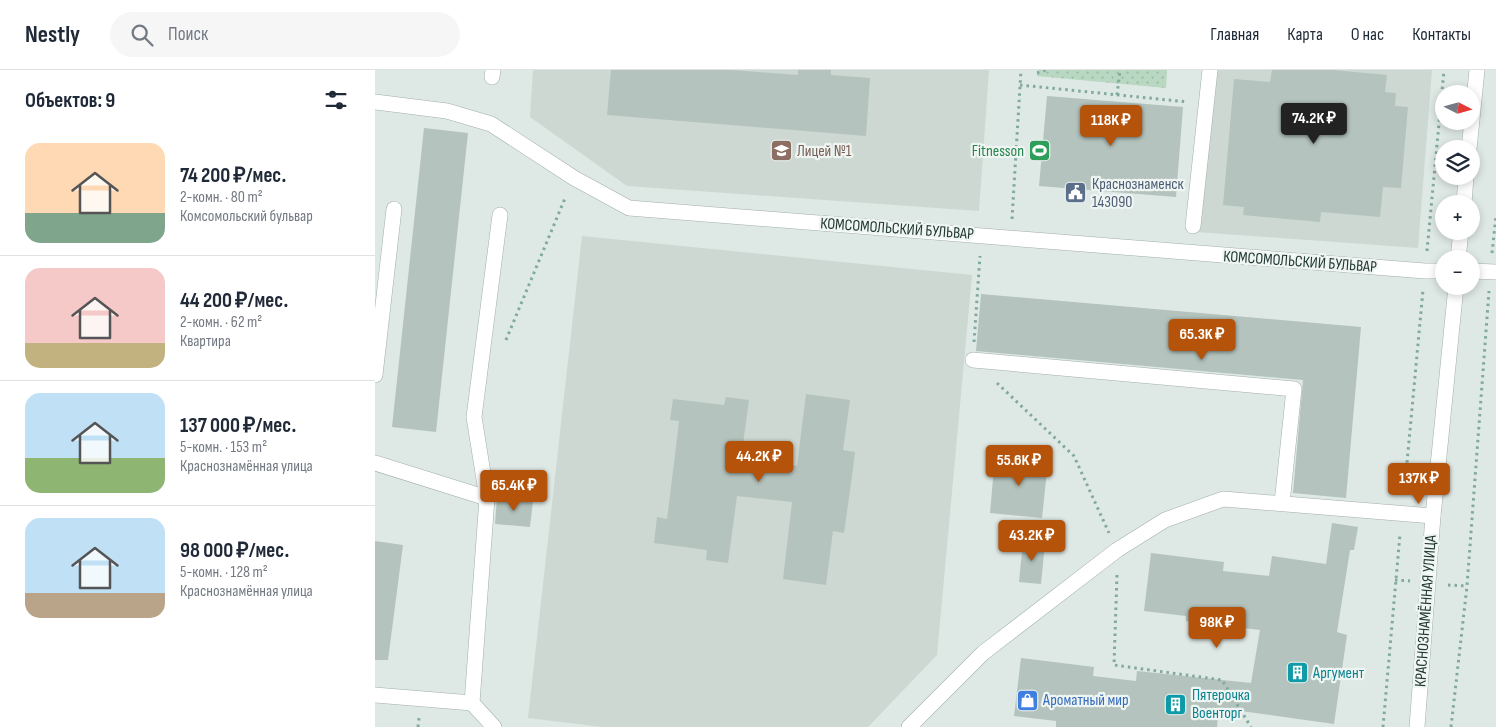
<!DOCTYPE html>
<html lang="ru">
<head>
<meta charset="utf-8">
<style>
  body { margin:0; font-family:"Sofia Sans Condensed",sans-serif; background:#f6f6f7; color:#1f2937; height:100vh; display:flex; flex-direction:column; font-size:19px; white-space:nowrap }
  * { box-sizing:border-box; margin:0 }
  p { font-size:16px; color:#747a83 }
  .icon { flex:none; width:28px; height:28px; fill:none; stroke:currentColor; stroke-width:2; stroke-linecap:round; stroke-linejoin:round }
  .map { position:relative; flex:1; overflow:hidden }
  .drawer { display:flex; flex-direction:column; background:#fff; width:375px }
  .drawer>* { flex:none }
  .needle { width:32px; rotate:96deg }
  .controls { position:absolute; left:1060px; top:15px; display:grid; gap:10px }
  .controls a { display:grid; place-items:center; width:45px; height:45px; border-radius:50%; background:#fff; box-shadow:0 2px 8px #0003; font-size:25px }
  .price { position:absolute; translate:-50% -42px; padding:0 11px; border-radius:5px; background:#b45309; color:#fff; font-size:16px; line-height:32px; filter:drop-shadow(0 1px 2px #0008) }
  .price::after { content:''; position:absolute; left:50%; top:30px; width:15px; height:11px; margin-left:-8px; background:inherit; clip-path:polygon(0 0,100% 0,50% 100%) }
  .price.current { background:#222; color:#fff }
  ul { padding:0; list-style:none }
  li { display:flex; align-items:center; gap:15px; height:125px; padding:0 25px }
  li+li { border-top:1px solid #e0e1e3 }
  li span { display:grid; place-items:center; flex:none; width:140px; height:100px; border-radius:15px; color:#555 }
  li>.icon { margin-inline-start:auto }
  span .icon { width:60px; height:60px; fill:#fffc; stroke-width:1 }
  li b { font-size:21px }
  h2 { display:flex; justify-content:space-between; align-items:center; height:60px; padding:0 25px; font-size:21px }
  header { display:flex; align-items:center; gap:30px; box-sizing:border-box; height:70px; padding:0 25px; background:#fff; border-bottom:1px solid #e0e1e3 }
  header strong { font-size:24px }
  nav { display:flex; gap:28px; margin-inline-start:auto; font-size:18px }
  .search { width:350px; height:45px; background:#f6f6f7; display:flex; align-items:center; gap:12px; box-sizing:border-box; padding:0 18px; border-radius:28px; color:#747a83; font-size:19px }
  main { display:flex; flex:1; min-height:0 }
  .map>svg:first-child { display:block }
</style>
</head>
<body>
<header>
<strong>Nestly</strong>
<div class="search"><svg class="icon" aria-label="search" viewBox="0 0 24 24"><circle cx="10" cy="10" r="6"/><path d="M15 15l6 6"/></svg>Поиск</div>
<nav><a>Главная</a><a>Карта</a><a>О нас</a><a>Контакты</a></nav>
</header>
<main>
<section class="drawer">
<h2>Объектов: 9<svg class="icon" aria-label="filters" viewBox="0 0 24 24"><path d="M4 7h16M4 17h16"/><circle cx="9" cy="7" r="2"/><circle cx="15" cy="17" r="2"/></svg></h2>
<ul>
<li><span style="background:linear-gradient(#ffd9b3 70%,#7fa58c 0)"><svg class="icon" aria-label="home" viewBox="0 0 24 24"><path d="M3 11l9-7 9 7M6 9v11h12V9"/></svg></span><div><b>74 200 ₽/мес.</b><p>2-комн. · 80 m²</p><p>Комсомольский бульвар</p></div></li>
<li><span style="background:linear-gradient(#f6c9c9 75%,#c2b280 0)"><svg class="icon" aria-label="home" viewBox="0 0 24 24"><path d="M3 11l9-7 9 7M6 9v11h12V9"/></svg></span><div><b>44 200 ₽/мес.</b><p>2-комн. · 62 m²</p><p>Квартира</p></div></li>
<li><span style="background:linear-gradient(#bfe0f5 65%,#8fb573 0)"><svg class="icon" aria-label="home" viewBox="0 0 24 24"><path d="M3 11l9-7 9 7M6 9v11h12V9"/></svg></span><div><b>137 000 ₽/мес.</b><p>5-комн. · 153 m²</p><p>Краснознамённая улица</p></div></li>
<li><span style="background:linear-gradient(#bfe0f5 75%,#b9a48a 0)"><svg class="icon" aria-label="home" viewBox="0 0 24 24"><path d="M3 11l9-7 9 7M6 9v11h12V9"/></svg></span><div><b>98 000 ₽/мес.</b><p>5-комн. · 128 m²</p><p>Краснознамённая улица</p></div></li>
</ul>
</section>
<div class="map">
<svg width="1121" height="657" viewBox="0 0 1121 657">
  <defs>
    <pattern id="park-dots" width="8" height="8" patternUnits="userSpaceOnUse" patternTransform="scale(1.25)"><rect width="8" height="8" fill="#b8d8c2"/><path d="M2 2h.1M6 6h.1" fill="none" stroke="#9ebaa7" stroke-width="1.8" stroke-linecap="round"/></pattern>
  </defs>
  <rect width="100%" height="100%" fill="#dee8e4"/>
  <g fill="#cdd8d3">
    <path d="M158,0H614L604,141L252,116L155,47Z"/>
    <path d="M834,0H1057L1043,178L822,162Z"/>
    <path d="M207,166L597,205L562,585L493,657H227L153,648Z"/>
  </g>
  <path fill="url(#park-dots)" d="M663,0H792L791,18L662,6Z"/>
  <g fill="#b4c3bd">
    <path d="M236,0H356L423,5V0H456V5L495,8L491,66L232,45Z"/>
    <path d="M897,0H958L1012,5L1010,22L1021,23L1020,36L1033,37L1026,118L1008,117L1005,147L946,142L945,152L868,145L869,137L848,135L859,9L895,12Z"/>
    <path d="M672,26L808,37L801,127L664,116Z"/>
    <path d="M49,58L93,63L61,362L17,357Z"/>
    <path d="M606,224L986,257L971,428L918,423L928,310L601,281Z"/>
    <path d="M431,324L475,330L468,380L480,382L477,406L469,463L458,461L451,515L408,509L417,432L362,426L353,493L331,490L332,480L279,473L282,447L292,449L300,385L304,351L295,350L298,329L349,335L351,327L374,330L366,389L422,396Z"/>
    <path d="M620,386L673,391L667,448L615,443Z"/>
    <path d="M122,428L158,431L155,457L120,454Z"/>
    <path d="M957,453L983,457L979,480H975L962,562L972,565L959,654L844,638L842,657H681V651L639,646L646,588L719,597L718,606L761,611L762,601L876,613L885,560L811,551V546L769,541L776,483L849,492L848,501L894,506L897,486L951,494Z"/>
    <path d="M0,471L28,475L13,590H0Z"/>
    <path d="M648,471L670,473L666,514L644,512Z"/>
  </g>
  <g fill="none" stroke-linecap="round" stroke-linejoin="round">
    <defs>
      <g id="minor">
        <path d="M117,7L118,0"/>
        <path d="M0,32L72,41L116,54L199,108L254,138L1050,201H1069"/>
        <path d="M1094,79L1102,0"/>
        <path d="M1089,134L1091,106"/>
        <path d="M818,156L835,0"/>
        <path d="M1083,189L1086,161"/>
        <path d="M1096,201L1121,202"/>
        <path d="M598,290L919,319L907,433"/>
        <path d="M0,305L19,139"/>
        <path d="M0,393L112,428L97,633L119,657"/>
        <path d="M112,428L99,347L125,145"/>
        <path d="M0,625L97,633"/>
        <path d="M534,657L608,583L742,480L790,450L848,429L1058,446"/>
        <path d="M1042,657L1058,446L1081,216"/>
      </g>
    </defs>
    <use href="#minor" stroke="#a2afab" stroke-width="16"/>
    <g stroke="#81a99e" stroke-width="3" stroke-dasharray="2.5 4" stroke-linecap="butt">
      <path d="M662,3L671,0"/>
      <path d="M645,15L813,32"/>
      <path d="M742,25L745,0"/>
      <path d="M637,149L646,0"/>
      <path d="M1052,181L1069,0"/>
      <path d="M1117,183L1121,146"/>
      <path d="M131,270L191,126"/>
      <path d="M599,272L605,186"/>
      <path d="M622,313L699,386L734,463"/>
      <path d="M1029,425L1048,220"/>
      <path d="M742,505L739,595L847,610L876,657"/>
      <path d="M1020,510L1035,511"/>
      <path d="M1073,515L1092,516"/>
      <path d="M43,657L44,648"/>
      <path d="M1008,657L1025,464"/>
      <path d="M1076,657L1092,516L1114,221"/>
    </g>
    <use href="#minor" stroke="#fff" stroke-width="15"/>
  </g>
  <defs>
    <symbol id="school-square" viewBox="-11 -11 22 22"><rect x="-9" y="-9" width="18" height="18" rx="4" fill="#8d6e63" stroke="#eef5f2"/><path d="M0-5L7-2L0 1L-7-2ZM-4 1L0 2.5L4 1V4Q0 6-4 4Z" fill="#fff"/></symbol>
    <symbol id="stadium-square" viewBox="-11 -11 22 22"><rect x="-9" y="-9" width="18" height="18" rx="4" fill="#2e9e5b" stroke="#eef5f2"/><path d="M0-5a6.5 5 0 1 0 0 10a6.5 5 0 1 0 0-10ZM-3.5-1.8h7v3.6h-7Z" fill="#fff"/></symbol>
    <symbol id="civic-square" viewBox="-11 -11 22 22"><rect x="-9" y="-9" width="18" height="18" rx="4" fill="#5c6f8a" stroke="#eef5f2"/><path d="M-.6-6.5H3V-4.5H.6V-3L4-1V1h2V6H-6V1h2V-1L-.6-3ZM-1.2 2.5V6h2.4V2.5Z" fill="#fff"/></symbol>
    <symbol id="building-square" viewBox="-11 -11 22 22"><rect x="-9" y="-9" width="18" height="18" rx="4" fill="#0f9aa8" stroke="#eef5f2"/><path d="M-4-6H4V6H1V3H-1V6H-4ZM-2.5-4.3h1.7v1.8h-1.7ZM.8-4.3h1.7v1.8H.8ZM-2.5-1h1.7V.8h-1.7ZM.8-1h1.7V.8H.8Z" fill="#fff"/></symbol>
    <symbol id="shop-square" viewBox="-11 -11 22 22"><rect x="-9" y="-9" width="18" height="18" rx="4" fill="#3f7fe0" stroke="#eef5f2"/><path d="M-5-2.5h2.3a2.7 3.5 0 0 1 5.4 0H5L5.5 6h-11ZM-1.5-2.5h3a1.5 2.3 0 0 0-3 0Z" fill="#fff"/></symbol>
  </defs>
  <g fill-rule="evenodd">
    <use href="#school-square" x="394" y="68" width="25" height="25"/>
    <use href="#stadium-square" x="652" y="68" width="25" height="25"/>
    <use href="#civic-square" x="688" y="110" width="25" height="25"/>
    <use href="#building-square" x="910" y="590" width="25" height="25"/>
    <use href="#shop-square" x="640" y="618" width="25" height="25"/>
    <use href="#building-square" x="788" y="622" width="25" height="25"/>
  </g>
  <g text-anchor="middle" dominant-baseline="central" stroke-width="4.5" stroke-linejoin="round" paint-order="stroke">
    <g font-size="16" fill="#785e54" stroke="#eef5f2" text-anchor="start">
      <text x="422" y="81">Лицей №1</text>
    </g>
    <g font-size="16" fill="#27864d" stroke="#eef5f2" text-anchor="end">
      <text x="649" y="81">Fitnesson</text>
    </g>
    <g font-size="16" fill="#4e5e75" stroke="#eef5f2" text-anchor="start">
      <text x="717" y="114">Краснознаменск<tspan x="717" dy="18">143090</tspan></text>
    </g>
    <g font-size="16" fill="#213732" stroke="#eef5f2">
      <text transform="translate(522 159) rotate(4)">КОМСОМОЛЬСКИЙ БУЛЬВАР</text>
      <text transform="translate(925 192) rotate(4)">КОМСОМОЛЬСКИЙ БУЛЬВАР</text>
      <text transform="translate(1051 541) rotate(-86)">КРАСНОЗНАМЁННАЯ УЛИЦА</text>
    </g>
    <g font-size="16" fill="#0d838f" stroke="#eef5f2" text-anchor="start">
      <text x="938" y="603">Аргумент</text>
      <text x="817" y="625">Пятерочка<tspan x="817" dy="18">Военторг</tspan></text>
    </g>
    <g font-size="16" fill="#366cbe" stroke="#eef5f2" text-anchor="start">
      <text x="668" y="630">Ароматный мир</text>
    </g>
  </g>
</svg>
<div class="controls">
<a><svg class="needle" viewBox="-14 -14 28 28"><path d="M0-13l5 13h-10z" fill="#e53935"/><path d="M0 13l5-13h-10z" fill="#747a83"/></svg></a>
<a><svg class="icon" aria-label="layers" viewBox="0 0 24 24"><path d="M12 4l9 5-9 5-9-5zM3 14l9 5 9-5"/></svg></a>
<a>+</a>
<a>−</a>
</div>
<b class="price current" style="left:939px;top:75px">74.2K ₽</b>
<b class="price" style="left:736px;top:77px">118K ₽</b>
<b class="price" style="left:827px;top:291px">65.3K ₽</b>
<b class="price" style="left:384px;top:413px">44.2K ₽</b>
<b class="price" style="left:644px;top:417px">55.6K ₽</b>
<b class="price" style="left:1044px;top:435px">137K ₽</b>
<b class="price" style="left:139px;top:442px">65.4K ₽</b>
<b class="price" style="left:657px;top:492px">43.2K ₽</b>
<b class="price" style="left:842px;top:579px">98K ₽</b>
</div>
</main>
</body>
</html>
